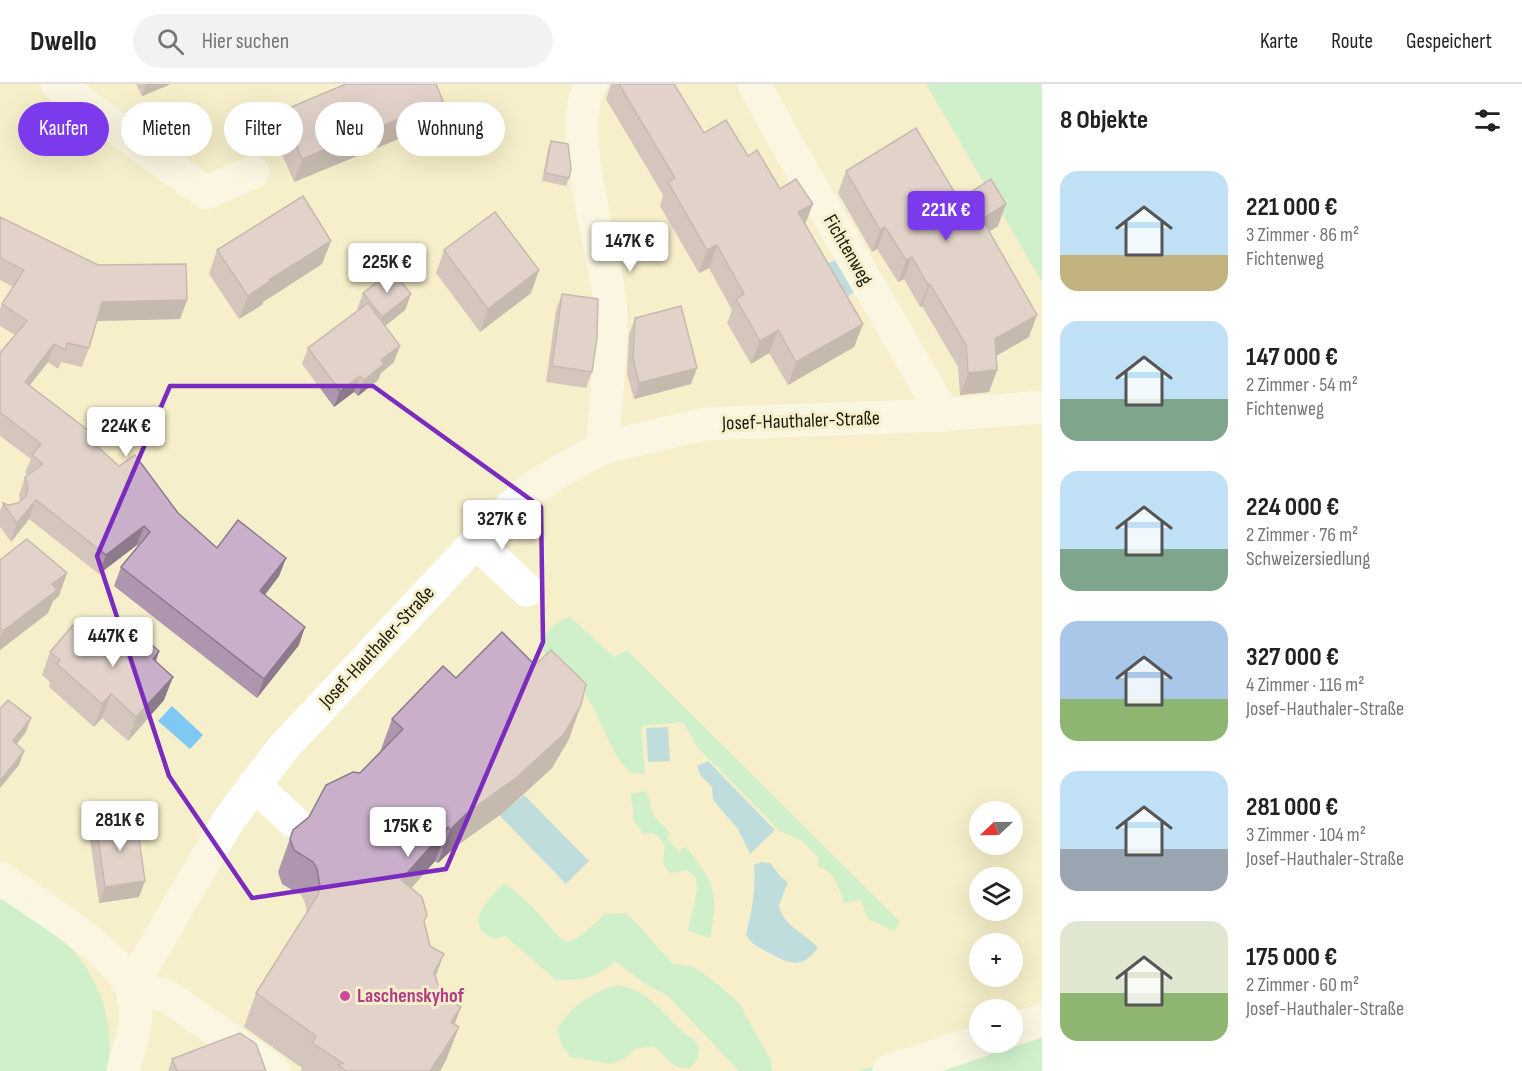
<!DOCTYPE html>
<html lang="de">
<head>
<meta charset="utf-8">
<style>
  body { margin:0; font-family:"Sofia Sans Condensed",sans-serif; background:#f2f2f2; color:#222; height:100vh; display:flex; flex-direction:column; font-size:22px; white-space:nowrap }
  * { box-sizing:border-box; margin:0 }
  p { font-size:20px; color:#767676 }
  .icon { flex:none; width:33px; height:33px; fill:none; stroke:currentColor; stroke-width:2; stroke-linecap:round; stroke-linejoin:round }
  .map { position:relative; flex:1; overflow:hidden }
  .sheet { display:flex; flex-direction:column; background:#fff; width:480px }
  .sheet>* { flex:none }
  .top-card { position:absolute; left:18px; top:18px; width:570px; height:54px; display:flex; gap:12px }
  .needle { width:39px; rotate:248deg }
  .buttons { position:absolute; left:969px; top:717px; display:grid; gap:12px }
  .buttons a { display:grid; place-items:center; width:54px; height:54px; border-radius:50%; background:#fff; box-shadow:0 6px 24px #0002; font-size:30px }
  .price { position:absolute; translate:-50% -51px; padding:0 14px; border-radius:6px; background:#fff; color:#222; font-size:20px; line-height:39px; filter:drop-shadow(0 2px 3px #0008) }
  .price::after { content:''; position:absolute; left:50%; top:36px; width:18px; height:14px; margin-left:-9px; background:inherit; clip-path:polygon(0 0,100% 0,50% 100%) }
  .price.current { background:#7c3aed; color:#fff }
  ul { padding:0; list-style:none }
  li { display:flex; align-items:center; gap:18px; height:150px; padding:0 18px }
  li span { display:grid; place-items:center; flex:none; width:168px; height:120px; border-radius:18px; color:#555 }
  li>.icon { margin-inline-start:auto }
  span .icon { width:72px; height:72px; fill:#fffc; stroke-width:1 }
  li b { font-size:26px }
  h2 { display:flex; justify-content:space-between; align-items:center; height:72px; padding:0 18px; font-size:26px }
  .chip { padding:0 21px; border-radius:27px; background:#fff; box-shadow:0 6px 24px #0002; font-size:21px; line-height:54px }
  .chip.current { background:#7c3aed; color:#fff }
  header { display:flex; align-items:center; gap:36px; box-sizing:border-box; height:84px; padding:0 30px; background:#fff; border-bottom:2px solid #e0e0e0 }
  header strong { font-size:28px }
  nav { display:flex; gap:33px; margin-inline-start:auto; font-size:21px }
  .search { width:420px; height:54px; background:#f2f2f2; display:flex; align-items:center; gap:15px; box-sizing:border-box; padding:0 21px; border-radius:33px; color:#767676; font-size:22px }
  main { display:flex; flex:1; min-height:0 }
  .map>svg:first-child { display:block }
</style>
</head>
<body>
<header>
<strong>Dwello</strong>
<div class="search"><svg class="icon" aria-label="search" viewBox="0 0 24 24"><circle cx="10" cy="10" r="6"/><path d="M15 15l6 6"/></svg>Hier suchen</div>
<nav><a>Karte</a><a>Route</a><a>Gespeichert</a></nav>
</header>
<main>
<div class="map">
<svg width="1042" height="987" viewBox="0 0 1042 987">
  <rect width="100%" height="100%" fill="#f6efcb"/>
  <g fill="#a2f1cc">
    <path d="M926,0H1042V198Z"/>
    <path d="M569,532L614,573L627,566L900,838L894,847L868,835L861,816L844,819C838,802 836,789 818,782V773L802,757L780,747L698,664L683,638L641,642L645,690L630,689C606,664 600,625 577,599C566,586 551,576 539,563C545,547 554,540 569,532Z"/>
    <path d="M646,707L654,732L670,748L667,754L679,768L685,762C715,798 719,809 710,854L688,847L697,806L696,793L687,786L670,789L663,780L665,762L660,754L653,749L644,750L633,736V725L630,710Z"/>
    <path d="M504,799C517,809 529,819 540,831C549,841 556,851 566,859L582,851L605,830L625,829C644,844 656,863 673,880L692,882L714,897L739,919L771,977L772,987H739L667,911L647,901L615,877C592,897 585,895 556,896L505,852L495,855C461,841 487,817 504,799Z"/>
    <path d="M0,811C19,825 39,837 57,851C96,883 118,938 107,987H0Z"/>
    <path d="M618,901C650,907 660,928 682,947C686,951 694,954 697,959C703,968 696,978 690,984C669,986 668,970 652,962L635,965L624,975L610,980L571,973L562,962L557,945C571,922 592,908 618,901Z"/>
    <path d="M1042,925V987H859L979,946L980,958H1012Z"/>
  </g>
  <g fill="#7fc8f4">
    <path d="M836,175L856,207L839,218L819,185Z"/>
    <path d="M172,622L203,651L190,665L158,637Z"/>
    <path d="M668,643L670,677L648,678L646,644Z"/>
    <path d="M708,677L775,746L750,770L738,745L713,716L712,703L701,692L697,682Z"/>
    <path d="M524,711L589,777L566,800L499,731Z"/>
    <path d="M762,778L770,779L781,793L788,798L779,821C783,843 805,848 818,864C800,887 789,879 767,868C756,861 753,862 746,850C752,826 756,805 754,781Z"/>
  </g>
  <g fill="none" stroke-linecap="round" stroke-linejoin="round">
    <g stroke="#fff" stroke-width="33">
      <path d="M57,0L206,109L253,88"/>
      <path d="M591,0C562,47 610,175 611,233C611,276 605,321 602,364"/>
      <path d="M754,0L785,57L944,331"/>
      <path d="M476,458L527,506"/>
      <path d="M254,701L293,737"/>
      <path d="M0,794C35,819 112,864 130,902C133,908 135,917 135,924C138,945 128,967 123,987"/>
      <path d="M131,903L228,737L282,665L497,436L529,407L557,389L602,364L704,340L944,331L1042,323"/>
      <path d="M131,903L167,912L274,987"/>
      <path d="M1012,946L1042,936"/>
      <path d="M889,987L980,957"/>
    </g>
  </g>
  <g fill="#ad96ae">
    <path d="M136,0H171L142,12Z"/>
    <path d="M611,0H674L704,49L748,72L780,105L805,141L863,240L854,263L788,301L769,269L751,280L727,239L732,226L709,184L699,189L660,122L663,111L606,15Z"/>
    <path d="M443,17L435,40L294,98L273,50L282,27Z"/>
    <path d="M551,57L569,94L566,102L542,97L548,65Z"/>
    <path d="M846,87L959,116L998,142L989,147L1029,253L996,272L997,286L989,308L960,311L958,283L922,222L920,223L904,195L898,198L877,165L872,168L838,109Z"/>
    <path d="M0,133L98,181L187,216L180,235L96,237L89,264L82,283L61,278L58,285L48,278L30,301L119,382L178,429L217,464L286,474L279,492L265,511L299,561L257,614L114,502L121,483L139,462L137,461L99,490L29,435L11,458L0,443V427L3,419L9,421L18,419L20,417L19,411L25,393L28,391L25,389L31,375L0,352V269L15,251L0,242V225L2,220L13,203L0,196Z"/>
    <path d="M331,157L322,180L263,218L262,221L239,235L209,190L217,166Z"/>
    <path d="M444,166L539,186L531,209L480,248L436,189Z"/>
    <path d="M363,209L411,210L405,226L385,242L394,278L381,289L378,296L358,312L354,308L334,323L302,280L308,264L358,226L357,225Z"/>
    <path d="M562,210L592,288L586,304L546,298L556,226Z"/>
    <path d="M635,234L697,284L691,300L634,315L627,290L629,250Z"/>
    <path d="M0,476L59,512L53,517L48,529L0,566Z"/>
    <path d="M83,549L111,566L159,567L156,578L164,616L128,657L102,634L94,643L49,603L50,598L42,591L50,568Z"/>
    <path d="M456,594L569,655L552,684L504,728L455,763L438,779L435,777L411,804L427,831L424,838L435,893L441,910L461,923L454,940L459,943L446,976L440,987H301L302,984L244,943L256,909L307,829L305,819L301,811L282,800L278,788L293,746L360,689L380,668L392,635Z"/>
    <path d="M96,739L139,813L99,819L90,755Z"/>
    <path d="M172,975L266,987H168Z"/>
  </g>
  <g fill="#8d7a8d">
    <path d="M146,0H171L142,12Z"/>
    <path d="M443,17L435,40L294,98L302,75Z"/>
    <path d="M813,120L804,143L798,128Z"/>
    <path d="M1006,120L998,142L974,157L982,135Z"/>
    <path d="M885,143L877,165L872,168L880,146Z"/>
    <path d="M331,157L322,180L263,218L262,221L239,235L248,212L269,196Z"/>
    <path d="M717,161L709,184L699,189L707,166Z"/>
    <path d="M912,173L904,195L898,198L906,176Z"/>
    <path d="M539,186L531,209L480,248L488,225Z"/>
    <path d="M930,200L922,222L920,223L928,201Z"/>
    <path d="M411,210L405,226L376,249L382,233Z"/>
    <path d="M187,216L180,235L95,237L102,218Z"/>
    <path d="M1037,231L1029,253L987,277L995,255Z"/>
    <path d="M863,240L854,263L788,301L796,278Z"/>
    <path d="M778,246L769,269L751,280L760,257Z"/>
    <path d="M54,260L48,278L18,316L25,298Z"/>
    <path d="M400,262L394,278L381,289L378,296L358,312L364,296L381,276Z"/>
    <path d="M697,284L691,300L634,315L639,299Z"/>
    <path d="M997,286L989,308L960,311L968,289Z"/>
    <path d="M360,292L354,308L334,323L340,307Z"/>
    <path d="M36,416L29,435L11,458L17,439Z"/>
    <path d="M144,442L137,461L99,490L106,471Z"/>
    <path d="M286,474L279,492L253,526L260,507Z"/>
    <path d="M67,489L59,512L53,517L48,529L0,566V554L3,547L52,500Z"/>
    <path d="M305,543L299,561L257,614L264,595Z"/>
    <path d="M159,567L151,590L153,575Z"/>
    <path d="M173,593L164,616L128,657L136,633Z"/>
    <path d="M111,610L102,634L94,643L102,620Z"/>
    <path d="M581,621L569,655L552,684L504,728L455,763L438,779L450,746Z"/>
    <path d="M31,634L26,648L8,671L13,657Z"/>
    <path d="M24,667L19,681L0,704V697Z"/>
    <path d="M448,743L435,777L389,830L401,796Z"/>
    <path d="M145,797L139,813L99,819L105,803Z"/>
    <path d="M444,870L431,904L434,888Z"/>
    <path d="M461,923L448,957L451,938Z"/>
    <path d="M459,943L446,976L440,987H430Z"/>
  </g>
  <g fill="#c9afca" stroke="#8d7a8d" stroke-width="1.5">
    <path d="M346,0H436L443,17L302,75L282,27Z"/>
    <path d="M619,0H674L704,49L726,36L748,72L757,66L780,105L796,95L813,120L798,128L863,240L796,278L778,246L760,257L736,215L744,210L717,161L707,166L668,98L675,94Z"/>
    <path d="M916,44L959,116L991,95L1006,120L982,135L1037,231L995,255L997,286L968,289L966,261L930,200L928,201L912,173L906,176L885,143L880,146L846,87Z"/>
    <path d="M551,57L568,60L571,85L569,94L545,89Z"/>
    <path d="M303,112L331,157L269,196L270,197L248,212L217,166Z"/>
    <path d="M495,128L539,186L488,225L444,166Z"/>
    <path d="M0,133L98,181L186,180L187,216L102,218L89,264L67,259L65,266L54,260L25,298L93,350L89,355L119,382L135,371L178,429L217,464L238,436L286,474L260,507L305,543L264,595L121,483L150,448L144,442L106,471L36,416L17,439L3,419L9,421L18,419L26,412L28,403L25,393L43,380L32,371L41,360L1,329L0,330V269L27,237L2,220L24,186L0,174Z"/>
    <path d="M392,186L411,210L382,233L363,209Z"/>
    <path d="M562,210L598,215L597,254L592,288L552,282Z"/>
    <path d="M368,219L400,262L381,276L384,280L364,296L360,292L340,307L308,264Z"/>
    <path d="M681,222L697,284L639,299L633,274L635,234Z"/>
    <path d="M27,455L67,489L52,500L57,506L3,547L0,544V476Z"/>
    <path d="M73,541L83,549L87,545L111,566L131,543L159,567L153,575L173,593L136,633L111,610L102,620L57,580L60,576L50,568Z"/>
    <path d="M502,548L535,581L551,566L586,600L581,621L564,650L516,694L467,729L450,746L448,743L401,796L422,813L427,831L424,837L430,862L444,870L434,888L441,910L461,923L451,938L459,943L430,987H346L338,981L343,979L312,959L316,952L256,909L318,811L320,802L317,785L313,778L294,766L290,755L293,746L309,733L326,701L353,688L360,689L403,645L392,635L443,582L456,594Z"/>
    <path d="M8,616L31,634L13,657L24,667L0,697V625Z"/>
    <path d="M136,734L145,797L105,803L96,739Z"/>
    <path d="M240,949L256,960L266,987H177L172,975Z"/>
  </g>
  <path d="M0 0H1042V987H0ZM170,302H373L541,423L543,558L446,785L252,814L169,692L97,472Z" fill="#f6efcb" fill-opacity=".55" fill-rule="evenodd"/>
  <path fill="none" stroke="#7b2cbf" stroke-width="4.5" stroke-linejoin="round" d="M170,302H373L541,423L543,558L446,785L252,814L169,692L97,472Z"/>
  <circle fill="#d1479c" stroke="#f6efcb" stroke-width="2" cx="345" cy="912" r="6"/>
  <g text-anchor="middle" dominant-baseline="central" stroke-width="6" stroke-linejoin="round" paint-order="stroke">
    <g font-size="20" fill="#1e1b0e" stroke="#f6efcb">
      <text transform="translate(848 166) rotate(60)">Fichtenweg</text>
      <text transform="translate(801 337) rotate(-2)">Josef-Hauthaler-Straße</text>
      <text transform="translate(377 563) rotate(-47)">Josef-Hauthaler-Straße</text>
    </g>
    <g font-size="20" font-weight="bold" fill="#b23c85" stroke="#f6efcb" text-anchor="start">
      <text x="357" y="912">Laschenskyhof</text>
    </g>
  </g>
</svg>
<div class="buttons">
<a><svg class="needle" viewBox="-14 -14 28 28"><path d="M0-13l5 13h-10z" fill="#e53935"/><path d="M0 13l5-13h-10z" fill="#767676"/></svg></a>
<a><svg class="icon" aria-label="layers" viewBox="0 0 24 24"><path d="M12 4l9 5-9 5-9-5zM3 14l9 5 9-5"/></svg></a>
<a>+</a>
<a>−</a>
</div>
<b class="price current" style="left:946px;top:158px">221K €</b>
<b class="price" style="left:630px;top:189px">147K €</b>
<b class="price" style="left:387px;top:210px">225K €</b>
<b class="price" style="left:126px;top:374px">224K €</b>
<b class="price" style="left:502px;top:467px">327K €</b>
<b class="price" style="left:113px;top:584px">447K €</b>
<b class="price" style="left:120px;top:768px">281K €</b>
<b class="price" style="left:408px;top:774px">175K €</b>
<div class="top-card">
<a class="chip current">Kaufen</a>
<a class="chip">Mieten</a>
<a class="chip">Filter</a>
<a class="chip">Neu</a>
<a class="chip">Wohnung</a>
</div>
</div>
<section class="sheet">
<h2>8 Objekte<svg class="icon" aria-label="filters" viewBox="0 0 24 24"><path d="M4 7h16M4 17h16"/><circle cx="9" cy="7" r="2"/><circle cx="15" cy="17" r="2"/></svg></h2>
<ul>
<li><span style="background:linear-gradient(#bfe0f5 70%,#c2b280 0)"><svg class="icon" aria-label="home" viewBox="0 0 24 24"><path d="M3 11l9-7 9 7M6 9v11h12V9"/></svg></span><div><b>221 000 €</b><p>3 Zimmer · 86 m²</p><p>Fichtenweg</p></div></li>
<li><span style="background:linear-gradient(#bfe0f5 65%,#7fa58c 0)"><svg class="icon" aria-label="home" viewBox="0 0 24 24"><path d="M3 11l9-7 9 7M6 9v11h12V9"/></svg></span><div><b>147 000 €</b><p>2 Zimmer · 54 m²</p><p>Fichtenweg</p></div></li>
<li><span style="background:linear-gradient(#bfe0f5 65%,#7fa58c 0)"><svg class="icon" aria-label="home" viewBox="0 0 24 24"><path d="M3 11l9-7 9 7M6 9v11h12V9"/></svg></span><div><b>224 000 €</b><p>2 Zimmer · 76 m²</p><p>Schweizersiedlung</p></div></li>
<li><span style="background:linear-gradient(#a9c7e8 65%,#8fb573 0)"><svg class="icon" aria-label="home" viewBox="0 0 24 24"><path d="M3 11l9-7 9 7M6 9v11h12V9"/></svg></span><div><b>327 000 €</b><p>4 Zimmer · 116 m²</p><p>Josef-Hauthaler-Straße</p></div></li>
<li><span style="background:linear-gradient(#bfe0f5 65%,#9aa5b1 0)"><svg class="icon" aria-label="home" viewBox="0 0 24 24"><path d="M3 11l9-7 9 7M6 9v11h12V9"/></svg></span><div><b>281 000 €</b><p>3 Zimmer · 104 m²</p><p>Josef-Hauthaler-Straße</p></div></li>
<li><span style="background:linear-gradient(#dfe7d0 60%,#8fb573 0)"><svg class="icon" aria-label="home" viewBox="0 0 24 24"><path d="M3 11l9-7 9 7M6 9v11h12V9"/></svg></span><div><b>175 000 €</b><p>2 Zimmer · 60 m²</p><p>Josef-Hauthaler-Straße</p></div></li>
</ul>
</section>
</main>
</body>
</html>
